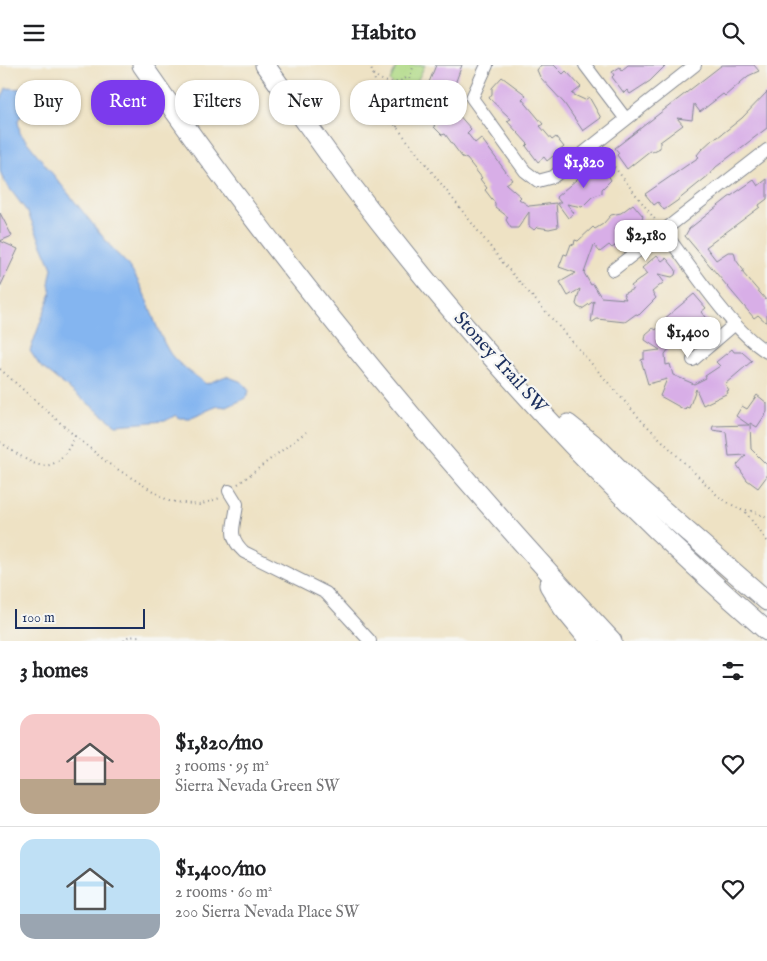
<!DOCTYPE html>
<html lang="en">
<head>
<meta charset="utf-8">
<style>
  body { margin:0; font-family:"IM FELL English",serif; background:#f6f6f6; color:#202124; height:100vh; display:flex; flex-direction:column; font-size:19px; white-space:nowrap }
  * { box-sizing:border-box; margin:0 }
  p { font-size:16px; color:#757577 }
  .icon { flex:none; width:28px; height:28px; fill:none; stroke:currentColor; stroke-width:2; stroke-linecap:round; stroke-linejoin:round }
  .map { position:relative; height:576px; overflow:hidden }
  .panel { display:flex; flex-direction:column; background:#fff; flex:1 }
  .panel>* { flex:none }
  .top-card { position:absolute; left:15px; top:15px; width:500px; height:45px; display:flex; gap:10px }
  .scale { position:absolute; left:15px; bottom:12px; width:130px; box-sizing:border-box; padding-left:5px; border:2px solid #1b2f5e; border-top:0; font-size:14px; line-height:18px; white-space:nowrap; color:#1b2f5e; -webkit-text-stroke:4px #f6f6f2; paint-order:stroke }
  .price { position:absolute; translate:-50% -42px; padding:0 11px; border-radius:10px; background:#fff; color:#222; font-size:16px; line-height:32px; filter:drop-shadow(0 1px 2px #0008) }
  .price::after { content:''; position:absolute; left:50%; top:30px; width:15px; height:11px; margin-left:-8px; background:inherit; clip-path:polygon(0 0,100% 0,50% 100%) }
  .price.selected { background:#7c3aed; color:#fff }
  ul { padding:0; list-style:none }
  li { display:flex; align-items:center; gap:15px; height:125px; padding:0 20px }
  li+li { border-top:1px solid #e0e0e0 }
  li span { display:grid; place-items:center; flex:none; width:140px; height:100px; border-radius:15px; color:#555 }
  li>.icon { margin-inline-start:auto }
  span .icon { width:60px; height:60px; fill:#fffc; stroke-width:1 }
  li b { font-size:21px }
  h2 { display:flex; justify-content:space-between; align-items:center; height:60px; padding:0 20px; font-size:21px }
  .tag { padding:0 18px; border-radius:20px; background:#fff; box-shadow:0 1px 4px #0004; font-size:18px; line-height:45px }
  .tag.selected { background:#7c3aed; color:#fff }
  header { display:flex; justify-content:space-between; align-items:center; height:65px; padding:0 20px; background:#fff; font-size:22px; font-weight:800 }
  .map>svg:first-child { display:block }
</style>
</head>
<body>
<header><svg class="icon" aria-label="menu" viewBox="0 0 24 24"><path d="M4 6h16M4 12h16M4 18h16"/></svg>Habito<svg class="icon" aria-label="search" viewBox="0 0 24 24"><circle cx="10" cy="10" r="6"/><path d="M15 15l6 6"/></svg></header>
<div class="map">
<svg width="767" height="576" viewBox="0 0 767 576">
  <rect width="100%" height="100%" fill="#f6f6f2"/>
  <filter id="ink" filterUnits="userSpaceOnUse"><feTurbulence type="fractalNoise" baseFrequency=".02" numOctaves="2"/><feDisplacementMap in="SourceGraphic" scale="10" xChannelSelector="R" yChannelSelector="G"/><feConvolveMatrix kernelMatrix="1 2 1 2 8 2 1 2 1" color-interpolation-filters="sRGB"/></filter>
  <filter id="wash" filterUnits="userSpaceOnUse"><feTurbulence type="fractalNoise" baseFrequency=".0096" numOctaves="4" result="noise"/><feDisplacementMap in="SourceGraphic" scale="20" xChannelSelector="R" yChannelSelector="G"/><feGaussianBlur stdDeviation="1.12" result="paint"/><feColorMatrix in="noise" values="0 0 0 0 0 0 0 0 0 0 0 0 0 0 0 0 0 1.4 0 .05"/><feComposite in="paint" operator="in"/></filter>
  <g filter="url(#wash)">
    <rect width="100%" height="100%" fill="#eee2c4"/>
    <path fill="#afd984" stroke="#658471" d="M397,0H425L407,37L390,16Z"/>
    <path fill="#84b5f0" stroke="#5072a7" d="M30,21L36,24L33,34L18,55L20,68L115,187C146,213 149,252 168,285C175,298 194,309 206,319L226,311L242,317L249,326L246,333L227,342L218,341L189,353H179L176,350L165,356L116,360L40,301L30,286L51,228L49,219L52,203L28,148L4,116L0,106V37L6,23L25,24Z"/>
    <g id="blocks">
      <g fill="#d8aee7">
        <path d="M436,0H462L449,35L435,31L441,39L424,35L423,32Z"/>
        <path d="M541,0H554L563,9L566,6L581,22L572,29L585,35L589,32L601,53L583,66L564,38L540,12L537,5Z"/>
        <path d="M628,0H666L650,16L630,29L627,25L624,28L612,12L614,10L612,7L620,2L622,5Z"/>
        <path d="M722,0H754L759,6L748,11L725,31L723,29L700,47L694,39L692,55L677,53L683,60L660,77V83L652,87L651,85L627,104L617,90L619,88L615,83Z"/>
        <path d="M502,12L526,30L522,34L543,59L540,61L552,75L556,72L564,82L547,96L544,92L538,97L526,81L528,79L507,56L511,54L489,33L492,29V23Z"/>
        <path d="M767,27V63L716,102L709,110L677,136L664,145L658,137L654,140L645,129L699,92L697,90L701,85L713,74L718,72L742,53Z"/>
        <path d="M457,48L471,64L467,68L475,78L481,73L512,115L506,119L521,132L519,134L529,141L556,138L558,162L549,164L537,162L534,165L529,161V147L518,163H511L506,155L508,152L495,142V138L485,125L487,123L480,114L482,113L467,94L462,92L445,69L442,70L434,62L435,57L446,49L443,58Z"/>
        <path d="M596,98L600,104L603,101L611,115L602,124V128L592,132L582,142L567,139L574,148L568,153L557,138H561L556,132Z"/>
        <path d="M767,114V134L759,140L760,142L706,182L716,195L728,187H734L736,195L744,206L742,207L767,236V258L758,250L754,253L685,171L689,164L728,133L754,115L758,121Z"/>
        <path d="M633,139L643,151L641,156L645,161L612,183L609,180L600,187L594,180L584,208L591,220L593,219L601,232L626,234L623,229L633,224L631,221L647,209L642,203L657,190L662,196L666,193L668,195L676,205L675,210L672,212L658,209L664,217L652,227L656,233L639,250L636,249L625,257L597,254L591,258L594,236L582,244L578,242L576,239L580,224L568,231L560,217L576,208L559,202L564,189L567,190L571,179L574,180L575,175L578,176L593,162L595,164L603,159L611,150L621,148Z"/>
        <path d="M0,148L12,171L0,176L18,184L0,222Z"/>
        <path d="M694,229L706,243L701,247L709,257L694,269L687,261L665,289L666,300L670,299L673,310L694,319L706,313L705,311L720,301L716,297L732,284L734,287H742L752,296L725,319L729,325L727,326L728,328L703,340L696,324L689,343L686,342L685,345L660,331L667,314L648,319L641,295L644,294V287L660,285L645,275L646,269L653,263L656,265L664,254Z"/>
        <path d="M757,330L767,338V347L757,362L750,358L751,384L767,400V411L758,423L747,415L737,400L746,390L729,391L726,367L712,365L713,361L749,360L736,351L742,341L747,344Z"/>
      </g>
    </g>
  </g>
  <g filter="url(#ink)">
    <use href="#blocks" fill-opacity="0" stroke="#848891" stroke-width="1"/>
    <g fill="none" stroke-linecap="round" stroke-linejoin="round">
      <defs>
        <g id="minor">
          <path d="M487,0L472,33L525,106L538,116L553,112L695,0"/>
          <path d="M585,0L625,53"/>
          <path d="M664,167C692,203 730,264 767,287"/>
          <path d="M613,205L767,85"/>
          <path d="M693,295L735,259"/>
          <path d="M229,426L237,439C235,461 226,470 244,487L326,528L370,576"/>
        </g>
        <g id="highway">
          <path d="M142,0C283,204 443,395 612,576"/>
          <path d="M265,0C294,40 322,81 352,121C474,282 614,433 767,566"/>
          <path d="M568,359L598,383L640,425L767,536"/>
          <path d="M549,520L563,543L590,576"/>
        </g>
      </defs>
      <use href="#minor" stroke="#848891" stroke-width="14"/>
      <use href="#highway" stroke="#848891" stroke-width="21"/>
      <g stroke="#848891" stroke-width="2" stroke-dasharray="1 4" stroke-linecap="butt">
        <path d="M370,0L385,47L503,198L641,355L719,432L746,448L767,476"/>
        <path d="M373,9C386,19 395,21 409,11"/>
        <path d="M397,62L402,33L414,0"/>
        <path d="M602,86L657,157"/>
        <path d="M0,304L75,371L109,399L169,436L199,440L220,433"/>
        <path d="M0,377C32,399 53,419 75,371"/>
        <path d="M238,419L306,367"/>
        <path d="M741,444L755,447L767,453"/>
        <path d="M124,576L128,572L139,571L141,576"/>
      </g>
      <use href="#minor" stroke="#fff" stroke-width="12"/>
      <use href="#highway" stroke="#fff" stroke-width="19"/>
    </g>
  </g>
  <g text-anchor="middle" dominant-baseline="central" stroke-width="4.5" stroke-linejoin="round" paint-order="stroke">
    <g font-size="19" fill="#1b2f5e" stroke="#f6f6f2">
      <text transform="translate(500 298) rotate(48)">Stoney Trail SW</text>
    </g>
  </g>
</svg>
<div class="scale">100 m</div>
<b class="price selected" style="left:584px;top:124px">$1,820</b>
<b class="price" style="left:646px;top:197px">$2,180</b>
<b class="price" style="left:688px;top:294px">$1,400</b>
<div class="top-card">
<a class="tag">Buy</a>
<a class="tag selected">Rent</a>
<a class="tag">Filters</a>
<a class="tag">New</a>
<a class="tag">Apartment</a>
</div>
</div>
<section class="panel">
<h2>3 homes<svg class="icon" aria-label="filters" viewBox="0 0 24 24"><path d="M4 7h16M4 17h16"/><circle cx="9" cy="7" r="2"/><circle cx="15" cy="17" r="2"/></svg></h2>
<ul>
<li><span style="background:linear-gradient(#f6c9c9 65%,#b9a48a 0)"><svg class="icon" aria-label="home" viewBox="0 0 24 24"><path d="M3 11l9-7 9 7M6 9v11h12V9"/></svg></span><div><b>$1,820/mo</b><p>3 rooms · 95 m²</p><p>Sierra Nevada Green SW</p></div><svg class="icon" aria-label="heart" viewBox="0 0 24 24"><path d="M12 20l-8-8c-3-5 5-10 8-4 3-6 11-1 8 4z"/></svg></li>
<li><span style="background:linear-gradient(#bfe0f5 75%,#9aa5b1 0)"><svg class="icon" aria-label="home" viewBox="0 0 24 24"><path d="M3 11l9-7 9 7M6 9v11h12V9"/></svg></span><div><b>$1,400/mo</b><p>2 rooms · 60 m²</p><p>200 Sierra Nevada Place SW</p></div><svg class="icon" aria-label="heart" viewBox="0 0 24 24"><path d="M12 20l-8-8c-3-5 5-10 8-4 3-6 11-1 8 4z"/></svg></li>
</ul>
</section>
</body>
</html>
